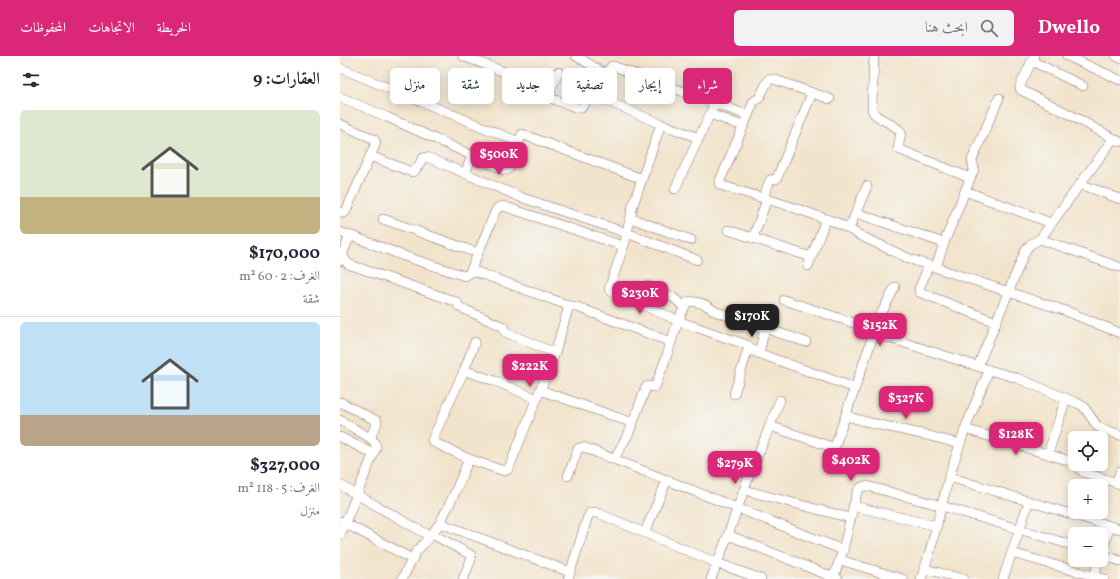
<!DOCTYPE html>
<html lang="ar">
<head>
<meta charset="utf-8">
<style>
  body { margin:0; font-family:Vollkorn,Amiri,serif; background:#f2f2f3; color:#1f2937; direction:rtl; height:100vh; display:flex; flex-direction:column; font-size:15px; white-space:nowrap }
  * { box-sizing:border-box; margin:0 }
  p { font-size:13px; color:#747a83 }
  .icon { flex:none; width:22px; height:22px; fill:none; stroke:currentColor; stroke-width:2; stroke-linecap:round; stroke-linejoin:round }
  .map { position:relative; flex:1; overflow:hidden; direction:ltr }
  .side { display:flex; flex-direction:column; background:#fff; width:340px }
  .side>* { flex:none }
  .banner { position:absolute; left:12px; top:12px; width:380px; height:36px; direction:rtl; display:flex; gap:8px }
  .buttons { position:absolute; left:728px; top:375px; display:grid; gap:8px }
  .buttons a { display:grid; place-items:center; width:40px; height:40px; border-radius:6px; background:#fff; box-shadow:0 2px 10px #0003; font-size:20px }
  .price { position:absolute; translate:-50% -34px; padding:0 9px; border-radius:8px; background:#db2777; color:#fff; font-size:13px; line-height:26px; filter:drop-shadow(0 1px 2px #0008) }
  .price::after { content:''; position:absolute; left:50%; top:24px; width:12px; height:9px; margin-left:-6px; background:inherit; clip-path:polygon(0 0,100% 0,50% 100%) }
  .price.active { background:#222; color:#fff }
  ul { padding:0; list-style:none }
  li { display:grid; align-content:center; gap:8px; height:212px; padding:0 20px }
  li+li { border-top:1px solid #e0e1e3 }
  li span { display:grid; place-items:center; height:124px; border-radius:6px; color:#555 }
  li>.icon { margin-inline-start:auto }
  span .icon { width:72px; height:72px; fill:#fffc; stroke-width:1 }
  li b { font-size:17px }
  h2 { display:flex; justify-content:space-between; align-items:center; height:48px; padding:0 20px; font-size:17px }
  .pill { padding:0 14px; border-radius:6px; background:#fff; box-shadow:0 2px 10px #0003; font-size:14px; line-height:36px }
  .pill.active { background:#db2777; color:#fff }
  header { display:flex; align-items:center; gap:24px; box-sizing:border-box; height:56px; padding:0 20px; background:#db2777; color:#fff }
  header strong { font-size:19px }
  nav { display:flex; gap:22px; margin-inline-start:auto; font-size:14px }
  .search { width:280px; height:36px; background:#f2f2f3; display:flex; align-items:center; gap:10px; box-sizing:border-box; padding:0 14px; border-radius:6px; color:#747a83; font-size:15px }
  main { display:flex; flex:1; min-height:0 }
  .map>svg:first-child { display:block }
</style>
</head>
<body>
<header>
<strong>Dwello</strong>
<div class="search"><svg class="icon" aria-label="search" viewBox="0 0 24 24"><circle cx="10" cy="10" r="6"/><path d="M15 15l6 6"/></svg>ابحث هنا</div>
<nav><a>الخريطة</a><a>الاتجاهات</a><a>المحفوظات</a></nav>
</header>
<main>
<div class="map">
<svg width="780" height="523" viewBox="0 0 780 523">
  <rect width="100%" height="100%" fill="#f6f6f2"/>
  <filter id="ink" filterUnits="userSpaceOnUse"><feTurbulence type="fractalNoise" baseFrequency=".025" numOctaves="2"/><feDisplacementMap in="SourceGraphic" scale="8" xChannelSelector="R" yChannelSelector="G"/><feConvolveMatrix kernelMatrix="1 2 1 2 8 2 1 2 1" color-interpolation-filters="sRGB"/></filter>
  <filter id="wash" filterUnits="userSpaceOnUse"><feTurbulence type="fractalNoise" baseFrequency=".012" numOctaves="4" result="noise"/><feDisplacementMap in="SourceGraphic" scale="16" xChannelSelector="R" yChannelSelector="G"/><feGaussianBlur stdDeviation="0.9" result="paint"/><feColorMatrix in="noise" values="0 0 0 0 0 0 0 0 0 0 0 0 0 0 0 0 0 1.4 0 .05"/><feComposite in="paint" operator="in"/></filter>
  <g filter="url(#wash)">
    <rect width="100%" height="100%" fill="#f2e4cc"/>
  </g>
  <g filter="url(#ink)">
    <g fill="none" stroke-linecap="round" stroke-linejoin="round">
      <defs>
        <g id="minor">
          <path d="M123,0L211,34"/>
          <path d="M236,0L266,18"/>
          <path d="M534,0L532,49C532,51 532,54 533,56C537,63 555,68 561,76L558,93L630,122"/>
          <path d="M694,0L680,30V32L681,34L727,57L780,86"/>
          <path d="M727,0L780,24"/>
          <path d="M776,0L780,2"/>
          <path d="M692,5L743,30"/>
          <path d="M0,12L179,86"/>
          <path d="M218,16L209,39L210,42L238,52L242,51L269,13L272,10H273L407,59"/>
          <path d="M251,38L321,68L359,82"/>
          <path d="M0,41L47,61L164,114H167L169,112L182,78L302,123"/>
          <path d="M490,43L433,23H429L419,42L413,46L412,50L379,127L380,129L446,149L495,166L509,173L519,179L570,203L726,255L780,277"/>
          <path d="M370,58L403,70"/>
          <path d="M0,68L34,83L36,87L6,155L4,157L0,156"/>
          <path d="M321,68L293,149L285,186L269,233L272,236L344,267L407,289L415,296L515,332"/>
          <path d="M30,100L72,116L75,115L83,102L87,101L180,141L287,177L357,204"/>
          <path d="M125,117L132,100"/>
          <path d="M740,128L780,143"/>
          <path d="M335,133L370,58L385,24"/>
          <path d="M625,135L711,167"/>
          <path d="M423,142L430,124L436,123L437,122L472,37"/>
          <path d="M516,157L604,187"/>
          <path d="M290,162L351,184"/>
          <path d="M43,163L138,197"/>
          <path d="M509,173L527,130"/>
          <path d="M388,174L471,201"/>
          <path d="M0,176L11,180"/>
          <path d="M413,182L427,143"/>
          <path d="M700,183L779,211"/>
          <path d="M2,199L8,208L117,246L119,251L164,271L165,276L215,297"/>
          <path d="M0,205L8,184L12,180L64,200L125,220L130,217L131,214"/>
          <path d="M589,209L579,233V236L656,266"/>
          <path d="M468,210L486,163"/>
          <path d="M596,211L604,187L634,113L632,104L659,42"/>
          <path d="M308,230L334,242L344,251"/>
          <path d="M444,244L535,274L534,277"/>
          <path d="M228,250H234L331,286"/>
          <path d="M535,274L538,264L555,231"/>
          <path d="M135,286L124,315L92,384L93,386L129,403L164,415L167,414L169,412L215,297L228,253L225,248L222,247L131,214L156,154L159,151L163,150L283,190"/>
          <path d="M419,297L425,272"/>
          <path d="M638,310L686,193L691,188L700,183L773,83"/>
          <path d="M124,315H126L155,325L197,343"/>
          <path d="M200,334L293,367"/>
          <path d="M394,338L409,290"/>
          <path d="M0,346L37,365V367L30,382"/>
          <path d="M506,360L531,367L586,379L620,388"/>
          <path d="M0,364L30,382C34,385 36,387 36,392L0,479"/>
          <path d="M430,370L492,391L495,390L534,277L649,314L677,322L737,347L743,350L758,371L780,379"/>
          <path d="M625,373L727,404L735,408"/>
          <path d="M0,381L33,398"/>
          <path d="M708,398L726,342"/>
          <path d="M274,403L289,377L306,331L308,330L315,331L316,329L327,299L338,265L347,246C355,244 368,249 374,255L466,286"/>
          <path d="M735,408L743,416L780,428"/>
          <path d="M228,420L238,393L239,392L243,391L503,494"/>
          <path d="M609,421L780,473"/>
          <path d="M776,427L780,416"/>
          <path d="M0,429L90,480"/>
          <path d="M404,434L510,462"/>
          <path d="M513,450L597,470"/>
          <path d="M1,465L72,503"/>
          <path d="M100,467L230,516"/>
          <path d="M305,476L327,424"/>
          <path d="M92,478L131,499V504L123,523"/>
          <path d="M388,479L498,523"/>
          <path d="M672,497L764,523"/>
          <path d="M761,498L770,470"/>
          <path d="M761,498L780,505"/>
          <path d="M500,504L563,523"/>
          <path d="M585,513L624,523"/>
          <path d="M62,523L76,496L92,478L100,467L113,441L129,403"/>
          <path d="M228,523L247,463L250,457L255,456L377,507L421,523"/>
          <path d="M371,523L388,479L409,420L425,382L440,344"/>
          <path d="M493,523L503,494L517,436C520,431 522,430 527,430L602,450L735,490"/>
          <path d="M581,523L589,499L609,421L625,373L649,314"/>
          <path d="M663,523L689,445"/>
          <path d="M753,523L759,504"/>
        </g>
      </defs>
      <use href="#minor" stroke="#856463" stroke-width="10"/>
      <use href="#minor" stroke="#fff" stroke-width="9"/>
    </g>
  </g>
</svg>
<div class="buttons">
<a><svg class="icon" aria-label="locate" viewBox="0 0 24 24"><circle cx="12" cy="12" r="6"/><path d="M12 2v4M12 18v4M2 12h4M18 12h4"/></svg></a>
<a>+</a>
<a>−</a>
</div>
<b class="price" style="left:159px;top:120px">$500K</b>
<b class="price" style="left:300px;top:259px">$230K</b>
<b class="price active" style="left:412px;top:282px">$170K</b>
<b class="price" style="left:540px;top:291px">$152K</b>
<b class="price" style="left:190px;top:332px">$222K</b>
<b class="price" style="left:566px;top:364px">$327K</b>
<b class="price" style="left:676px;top:400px">$128K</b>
<b class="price" style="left:511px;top:426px">$402K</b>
<b class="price" style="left:395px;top:429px">$279K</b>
<div class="banner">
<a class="pill active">شراء</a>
<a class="pill">إيجار</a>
<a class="pill">تصفية</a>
<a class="pill">جديد</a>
<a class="pill">شقة</a>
<a class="pill">منزل</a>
</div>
</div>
<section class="side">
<h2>العقارات: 9<svg class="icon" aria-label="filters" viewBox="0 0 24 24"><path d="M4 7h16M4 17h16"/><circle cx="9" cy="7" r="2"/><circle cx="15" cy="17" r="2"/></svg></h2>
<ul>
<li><span style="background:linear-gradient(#dfe7d0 70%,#c2b280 0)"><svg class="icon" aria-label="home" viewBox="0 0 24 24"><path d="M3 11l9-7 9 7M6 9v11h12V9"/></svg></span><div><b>$170,000</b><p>الغرف: 2 · 60 m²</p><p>شقة</p></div></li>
<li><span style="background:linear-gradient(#bfe0f5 75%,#b9a48a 0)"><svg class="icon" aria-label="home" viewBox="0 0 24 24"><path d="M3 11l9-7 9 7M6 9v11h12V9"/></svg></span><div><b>$327,000</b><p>الغرف: 5 · 118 m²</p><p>منزل</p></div></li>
</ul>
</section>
</main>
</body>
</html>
